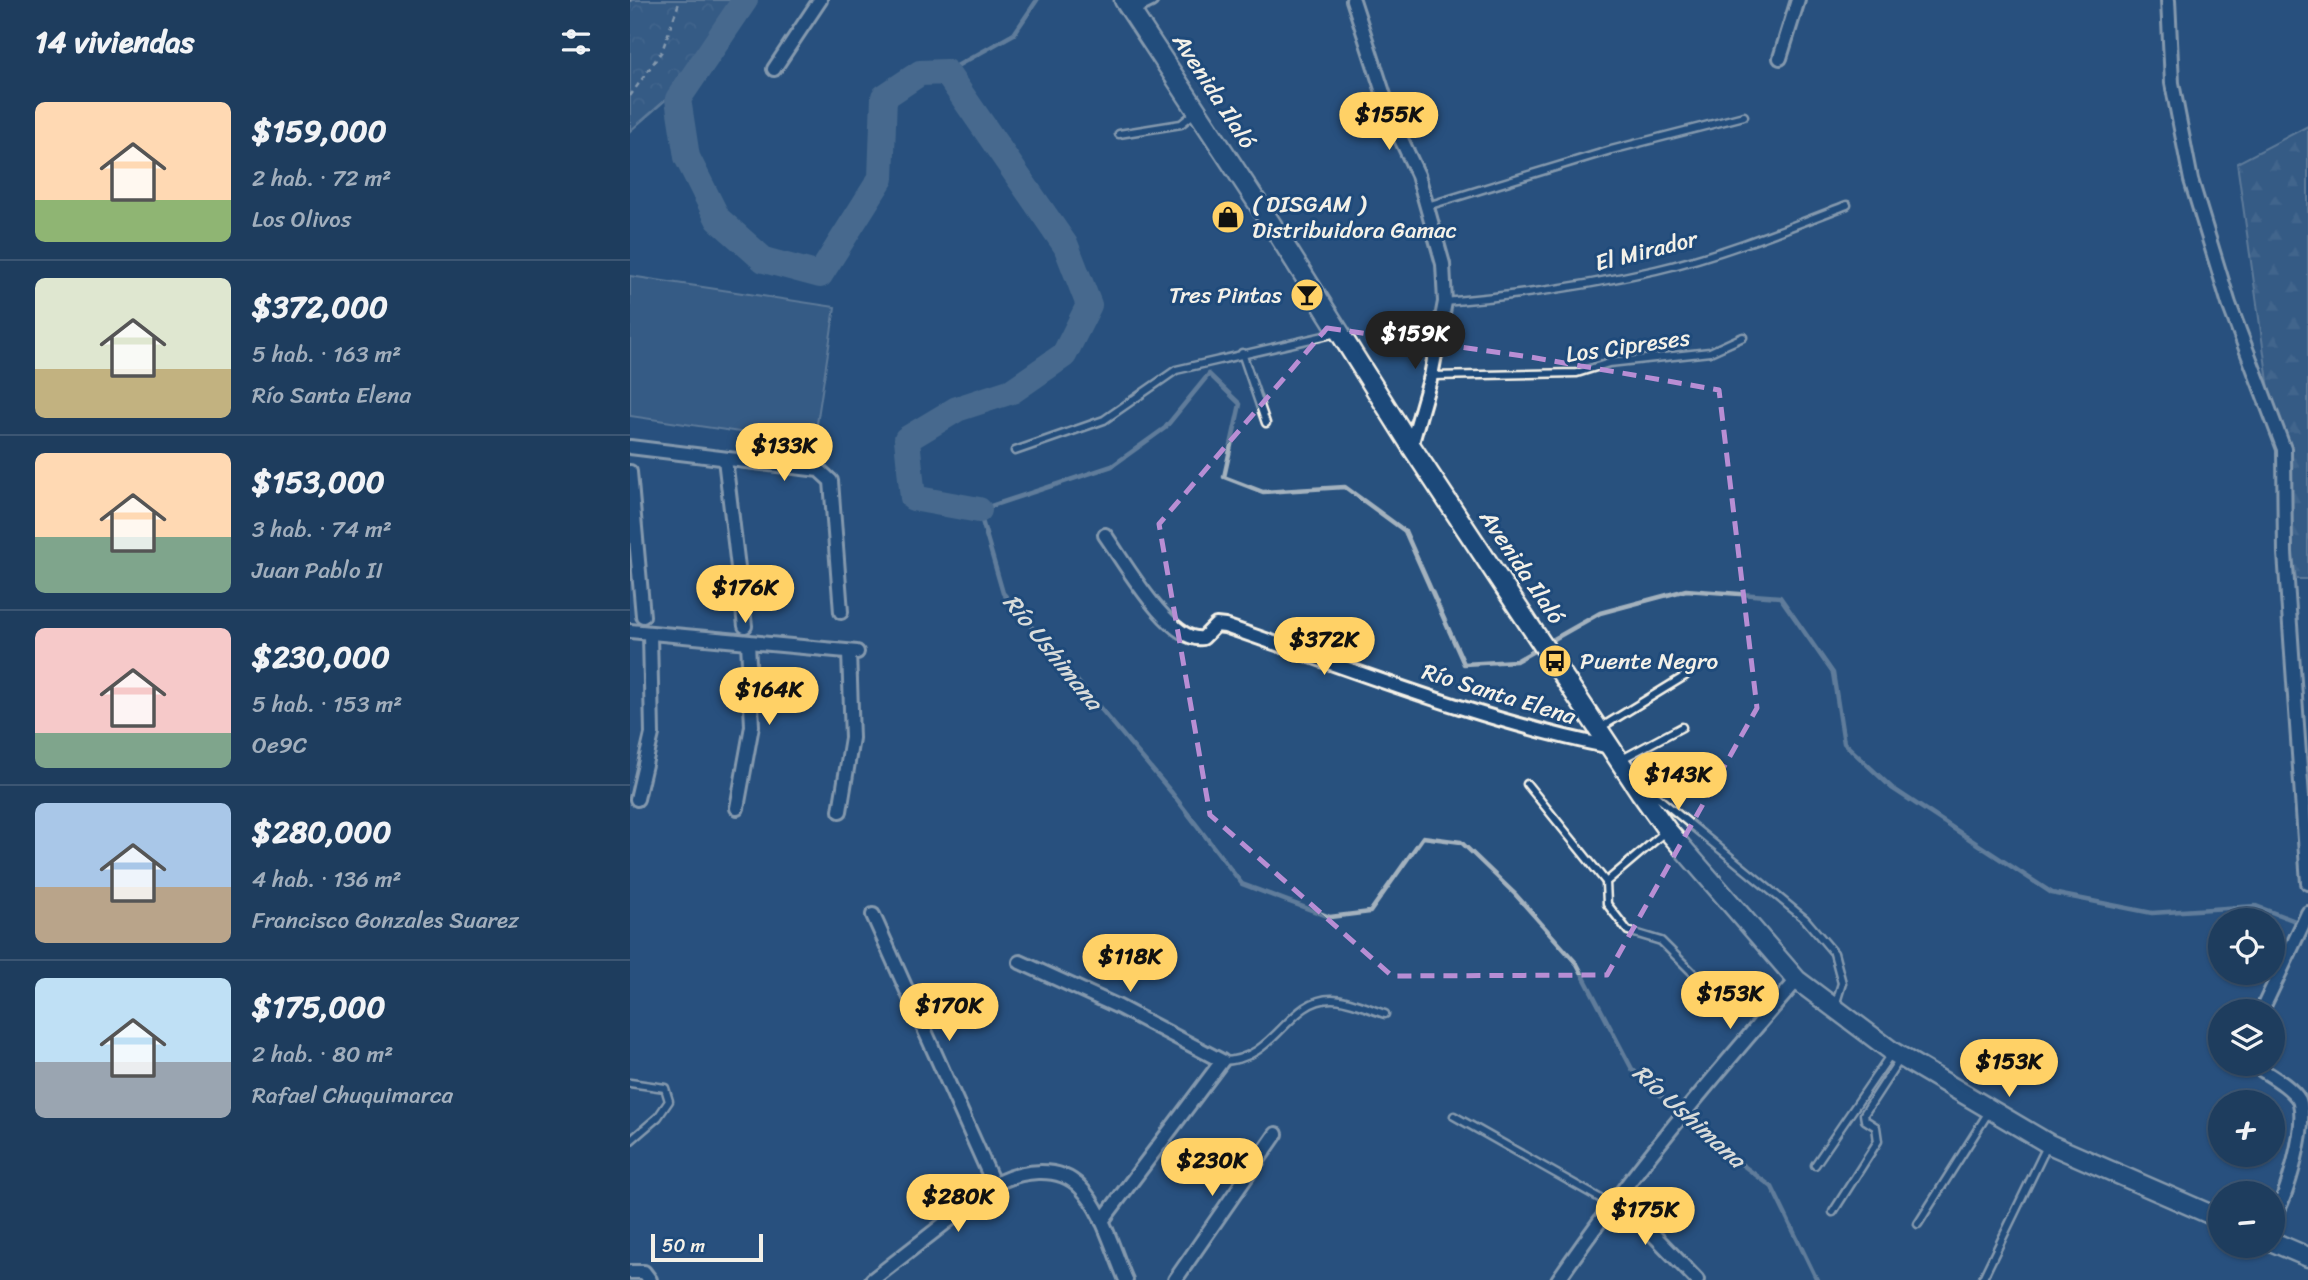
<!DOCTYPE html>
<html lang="es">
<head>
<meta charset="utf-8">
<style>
  body { margin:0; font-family:Sriracha,sans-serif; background:#264464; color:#f1f3f6; height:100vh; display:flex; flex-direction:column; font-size:26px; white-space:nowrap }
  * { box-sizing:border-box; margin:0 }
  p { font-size:23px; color:#a1aebc }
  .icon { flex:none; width:38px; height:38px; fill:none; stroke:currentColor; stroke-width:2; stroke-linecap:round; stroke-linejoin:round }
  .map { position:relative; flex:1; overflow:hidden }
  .side { display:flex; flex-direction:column; background:#1e3d5e; width:630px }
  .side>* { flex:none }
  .buttons { position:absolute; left:1578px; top:908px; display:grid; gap:14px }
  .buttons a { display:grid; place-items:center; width:77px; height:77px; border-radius:50%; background:#1e3d5e; box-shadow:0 2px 5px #0004,0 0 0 2px #3c5673; font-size:35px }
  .scale { position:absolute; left:21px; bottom:18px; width:112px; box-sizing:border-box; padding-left:7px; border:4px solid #f4f1e8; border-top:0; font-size:19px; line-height:24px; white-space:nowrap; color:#f4f1e8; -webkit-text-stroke:5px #1f4a7a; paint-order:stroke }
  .price { position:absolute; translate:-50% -60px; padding:0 16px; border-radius:24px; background:#ffd166; color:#111; font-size:23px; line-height:46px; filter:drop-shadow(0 2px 4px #0008) }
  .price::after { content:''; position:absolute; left:50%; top:42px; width:21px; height:16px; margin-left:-10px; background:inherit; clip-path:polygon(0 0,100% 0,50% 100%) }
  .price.selected { background:#222; color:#fff }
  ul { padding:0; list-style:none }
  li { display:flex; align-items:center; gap:21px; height:175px; padding:0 35px }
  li+li { border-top:2px solid #3c5673 }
  li span { display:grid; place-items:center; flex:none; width:196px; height:140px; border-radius:10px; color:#555 }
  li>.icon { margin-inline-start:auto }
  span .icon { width:84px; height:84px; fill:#fffc; stroke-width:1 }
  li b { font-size:30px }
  h2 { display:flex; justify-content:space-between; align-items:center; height:84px; padding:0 35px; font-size:30px }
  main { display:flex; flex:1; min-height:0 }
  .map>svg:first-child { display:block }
</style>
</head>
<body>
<main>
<section class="side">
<h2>14 viviendas<svg class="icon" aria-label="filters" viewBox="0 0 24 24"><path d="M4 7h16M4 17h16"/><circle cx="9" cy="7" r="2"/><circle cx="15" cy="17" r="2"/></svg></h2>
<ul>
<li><span style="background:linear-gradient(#ffd9b3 70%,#8fb573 0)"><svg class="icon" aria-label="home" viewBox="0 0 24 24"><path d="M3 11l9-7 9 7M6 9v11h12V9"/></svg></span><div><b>$159,000</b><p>2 hab. · 72 m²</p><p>Los Olivos</p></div></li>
<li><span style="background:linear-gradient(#dfe7d0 65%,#c2b280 0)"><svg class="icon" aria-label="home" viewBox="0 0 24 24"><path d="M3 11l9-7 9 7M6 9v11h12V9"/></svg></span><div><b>$372,000</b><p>5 hab. · 163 m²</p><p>Río Santa Elena</p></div></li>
<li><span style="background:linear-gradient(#ffd9b3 60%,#7fa58c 0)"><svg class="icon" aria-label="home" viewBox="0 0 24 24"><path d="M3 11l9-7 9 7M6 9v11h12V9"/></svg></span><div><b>$153,000</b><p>3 hab. · 74 m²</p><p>Juan Pablo II</p></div></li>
<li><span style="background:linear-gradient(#f6c9c9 75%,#7fa58c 0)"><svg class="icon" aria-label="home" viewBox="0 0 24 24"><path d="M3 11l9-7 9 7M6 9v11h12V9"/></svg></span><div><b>$230,000</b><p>5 hab. · 153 m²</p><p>Oe9C</p></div></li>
<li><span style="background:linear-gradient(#a9c7e8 60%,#b9a48a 0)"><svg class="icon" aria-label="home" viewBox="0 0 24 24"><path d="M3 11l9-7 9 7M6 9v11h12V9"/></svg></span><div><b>$280,000</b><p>4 hab. · 136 m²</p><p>Francisco Gonzales Suarez</p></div></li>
<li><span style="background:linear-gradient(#bfe0f5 60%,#9aa5b1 0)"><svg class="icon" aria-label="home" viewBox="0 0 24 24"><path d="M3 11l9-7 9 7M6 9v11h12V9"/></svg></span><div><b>$175,000</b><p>2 hab. · 80 m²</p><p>Rafael Chuquimarca</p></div></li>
</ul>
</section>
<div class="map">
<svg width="1678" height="1280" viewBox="0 0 1678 1280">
  <defs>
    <pattern id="forest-firs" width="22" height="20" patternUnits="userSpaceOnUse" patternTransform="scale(1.75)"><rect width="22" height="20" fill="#45688e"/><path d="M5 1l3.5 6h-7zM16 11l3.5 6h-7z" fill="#607e9e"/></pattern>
    <pattern id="park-crowns" width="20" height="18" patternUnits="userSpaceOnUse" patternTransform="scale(1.75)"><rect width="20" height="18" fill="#45688e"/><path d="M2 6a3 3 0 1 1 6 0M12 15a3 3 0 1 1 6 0" fill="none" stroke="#607e9e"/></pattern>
  </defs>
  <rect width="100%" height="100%" fill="#28517e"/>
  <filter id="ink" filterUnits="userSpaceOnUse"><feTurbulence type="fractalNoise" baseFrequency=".0143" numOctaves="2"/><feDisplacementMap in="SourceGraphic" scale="14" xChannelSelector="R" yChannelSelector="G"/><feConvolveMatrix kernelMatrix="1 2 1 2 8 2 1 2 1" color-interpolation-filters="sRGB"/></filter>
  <g filter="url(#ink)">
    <path fill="url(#forest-firs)" stroke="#9cacbb" stroke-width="2" d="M1678,126V579H1666L1607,163Z"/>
    <path fill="url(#park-crowns)" stroke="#9cacbb" stroke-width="2" d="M0,0H103L47,90L0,131Z"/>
    <path fill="#45688e" stroke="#9cacbb" stroke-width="2" d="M0,276L205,307L184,443L0,416Z"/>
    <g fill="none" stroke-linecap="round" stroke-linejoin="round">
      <g stroke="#a4b2be" stroke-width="4.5">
        <path d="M316,72L384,34L407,0"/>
        <path d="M917,643L970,613L1056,590L1150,597L1203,673L1214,743L1262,788L1422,893L1522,913L1626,906L1673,924"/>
        <path d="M909,648L886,661L834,664L775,531L715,487L633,492L594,477L610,404L579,374L535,428L482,466L349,510L373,593L542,793L612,884L700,917L740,912L793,837L831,842L885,894L947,964L1002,1069L1079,1140L1142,1187L1187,1280"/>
      </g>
      <path stroke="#6e88a2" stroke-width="26" d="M115,0L48,99L57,157L88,219L134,260L190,275L251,178L254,97L290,73L316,72L436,246L459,305L434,355L382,391L327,409L277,439L283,498L349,510"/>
      <defs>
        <g id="lane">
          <path d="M489,134L551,124L566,112"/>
          <path d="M797,206L981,150L1114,116"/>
          <path d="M815,302C886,296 956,286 1026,270C1091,255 1155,229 1217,205"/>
          <path d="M612,353L636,423"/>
          <path d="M801,376L947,373L979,363L1080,352L1113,337"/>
          <path d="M385,451L474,420L546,370L707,333"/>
          <path d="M970,728L1055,676"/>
          <path d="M992,759L1052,727"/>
          <path d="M897,784L976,882"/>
          <path d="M1015,787L1175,919L1204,953L1212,983L1205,1006"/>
          <path d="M1036,831L976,882L977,904L998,931L1031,941L1070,980"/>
          <path d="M592,1061C646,1061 657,999 702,999C718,999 739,1009 755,1014"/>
          <path d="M0,1083L35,1088L39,1101L28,1117L0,1141"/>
          <path d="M824,1116L980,1204"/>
          <path d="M1185,1165L1261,1054"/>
          <path d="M1203,1212L1248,1141L1246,1127L1235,1120L1234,1114L1270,1059"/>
          <path d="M1288,1224L1360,1110"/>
          <path d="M1352,1280L1417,1146"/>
        </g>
        <g id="street">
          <path d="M723,0L762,120L788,175L813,264L815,302L801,376L781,446"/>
          <path d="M1538,0L1542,83L1561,180L1599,304L1654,449L1655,553L1678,883"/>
          <path d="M500,10L521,0"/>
          <path d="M1150,58L1168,0"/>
          <path d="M144,69L190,0"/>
          <path d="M0,447L189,470L201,481L211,612"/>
          <path d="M95,459L115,626"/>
          <path d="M0,472L13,616"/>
          <path d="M475,535C493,560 540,644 573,638L586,625L595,626C722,669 850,721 981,747"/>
          <path d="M0,631L227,652"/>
          <path d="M7,799L22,734L20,633"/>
          <path d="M107,808L122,726L118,642"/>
          <path d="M210,811L222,738L219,652"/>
          <path d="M243,915L364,1185"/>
          <path d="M390,962L489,1007L592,1061L472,1221"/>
          <path d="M1631,1012L1678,913"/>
          <path d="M1623,1064C1637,1074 1660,1085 1669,1100C1678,1125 1657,1196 1643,1219"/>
          <path d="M986,1196L1067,1280"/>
          <path d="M0,1272H14L20,1280"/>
          <path d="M242,1280L364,1185C388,1171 428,1164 450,1187C473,1210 483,1251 496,1280"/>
          <path d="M545,1280L646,1134"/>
          <path d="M928,1280C1001,1173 1083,1077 1167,980"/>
        </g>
        <g id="secondary">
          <path d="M494,0L642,225L781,446L1010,792L1037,830L1167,980L1263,1052L1419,1144L1591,1219"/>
          <path d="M1643,1242L1678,1257"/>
        </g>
      </defs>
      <use href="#lane" stroke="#f4f1e8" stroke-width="11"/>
      <use href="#street" stroke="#f4f1e8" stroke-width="18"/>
      <use href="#secondary" stroke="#f4f1e8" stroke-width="23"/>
      <g stroke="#f4f1e8" stroke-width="2.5" stroke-dasharray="5 5" stroke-linecap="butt">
        <path d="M0,1L1,0"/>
        <path d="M0,96L32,51L50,0"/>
      </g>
      <use href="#lane" stroke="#1f4a7a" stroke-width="6"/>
      <use href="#street" stroke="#1f4a7a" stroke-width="12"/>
      <use href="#secondary" stroke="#1f4a7a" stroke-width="18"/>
    </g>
  </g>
  <path d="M0 0H1678V1280H0ZM697,328L900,357L1089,390L1127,708L977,975L762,976L580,815L529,524Z" fill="#28517e" fill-opacity=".55" fill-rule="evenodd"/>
  <path fill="none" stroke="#b88ed4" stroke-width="5" stroke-dasharray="14 9" stroke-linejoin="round" d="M697,328L900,357L1089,390L1127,708L977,975L762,976L580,815L529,524Z"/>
  <defs>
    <symbol id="shop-disc" viewBox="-11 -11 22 22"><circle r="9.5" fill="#ffd166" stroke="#1f4a7a"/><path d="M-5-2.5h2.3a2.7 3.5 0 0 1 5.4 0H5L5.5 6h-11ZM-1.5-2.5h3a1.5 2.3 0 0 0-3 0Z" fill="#111"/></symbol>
    <symbol id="bar-disc" viewBox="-11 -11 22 22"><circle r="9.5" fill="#ffd166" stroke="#1f4a7a"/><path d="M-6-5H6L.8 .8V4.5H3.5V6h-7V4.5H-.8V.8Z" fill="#111"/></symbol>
    <symbol id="bus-disc" viewBox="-11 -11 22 22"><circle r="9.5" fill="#ffd166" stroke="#1f4a7a"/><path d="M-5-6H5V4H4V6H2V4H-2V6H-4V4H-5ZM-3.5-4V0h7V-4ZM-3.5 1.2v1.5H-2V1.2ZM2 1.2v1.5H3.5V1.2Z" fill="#111"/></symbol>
  </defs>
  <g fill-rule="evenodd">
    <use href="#shop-disc" x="579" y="198" width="38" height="38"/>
    <use href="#bar-disc" x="658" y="276" width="38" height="38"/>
    <use href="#bus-disc" x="906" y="642" width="38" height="38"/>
  </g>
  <g text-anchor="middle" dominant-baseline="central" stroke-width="6" stroke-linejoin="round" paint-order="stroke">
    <g font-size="23" fill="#f4f1e8" stroke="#1f4a7a">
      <text transform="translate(584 91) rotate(57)">Avenida Ilaló</text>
      <text transform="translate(1016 251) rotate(-14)">El Mirador</text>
      <text transform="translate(998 346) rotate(-8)">Los Cipreses</text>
      <text transform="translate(892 567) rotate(56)">Avenida Ilaló</text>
      <text transform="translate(869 694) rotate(17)">Río Santa Elena</text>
    </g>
    <g font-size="23" fill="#f4f1e8" stroke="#1f4a7a" text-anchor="start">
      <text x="622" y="204">( DISGAM )<tspan x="622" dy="26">Distribuidora Gamac</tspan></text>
      <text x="652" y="295" text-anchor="end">Tres Pintas</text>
      <text x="950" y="661">Puente Negro</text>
    </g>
    <g font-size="24" font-style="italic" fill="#d9dcda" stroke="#1f4a7a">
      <text transform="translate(423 652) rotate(51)">Río Ushimana</text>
      <text transform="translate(1059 1116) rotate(42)">Río Ushimana</text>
    </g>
  </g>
</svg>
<div class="buttons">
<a><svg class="icon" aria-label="locate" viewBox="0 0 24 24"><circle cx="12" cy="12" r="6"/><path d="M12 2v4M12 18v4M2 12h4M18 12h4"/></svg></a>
<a><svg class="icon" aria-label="layers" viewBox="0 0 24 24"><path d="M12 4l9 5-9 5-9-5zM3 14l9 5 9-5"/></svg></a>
<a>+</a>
<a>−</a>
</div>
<div class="scale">50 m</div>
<b class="price" style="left:759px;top:152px">$155K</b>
<b class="price selected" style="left:785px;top:371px">$159K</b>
<b class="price" style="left:154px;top:483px">$133K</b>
<b class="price" style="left:115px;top:625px">$176K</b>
<b class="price" style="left:694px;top:677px">$372K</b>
<b class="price" style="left:139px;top:727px">$164K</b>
<b class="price" style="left:1048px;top:812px">$143K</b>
<b class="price" style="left:500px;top:994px">$118K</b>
<b class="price" style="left:1100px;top:1031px">$153K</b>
<b class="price" style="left:319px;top:1043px">$170K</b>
<b class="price" style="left:1379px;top:1099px">$153K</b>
<b class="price" style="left:582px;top:1198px">$230K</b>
<b class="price" style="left:328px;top:1234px">$280K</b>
<b class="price" style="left:1015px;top:1247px">$175K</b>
</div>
</main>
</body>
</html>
